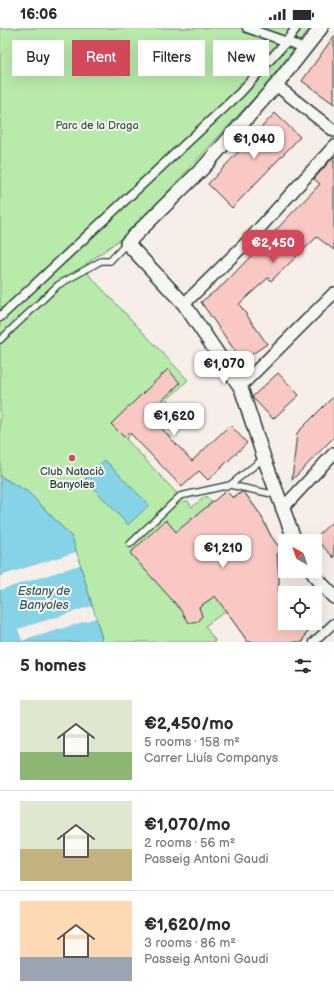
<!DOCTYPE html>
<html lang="en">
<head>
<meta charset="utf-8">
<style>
  body { margin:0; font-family:"Balsamiq Sans",sans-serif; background:#f7f7f7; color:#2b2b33; height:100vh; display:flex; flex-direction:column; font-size:15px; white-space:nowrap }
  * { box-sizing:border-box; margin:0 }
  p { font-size:13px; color:#7c7c81 }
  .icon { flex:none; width:22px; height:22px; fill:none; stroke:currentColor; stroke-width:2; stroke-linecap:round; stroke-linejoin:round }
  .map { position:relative; height:614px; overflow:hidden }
  .details { display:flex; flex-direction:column; background:#fff; flex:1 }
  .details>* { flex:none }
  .guide { position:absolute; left:12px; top:12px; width:310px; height:36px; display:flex; gap:8px }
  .needle { width:26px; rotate:320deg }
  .fabs { position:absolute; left:278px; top:506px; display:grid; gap:8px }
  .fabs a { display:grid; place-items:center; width:44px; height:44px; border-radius:0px; background:#fff; box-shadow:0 4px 16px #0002; font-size:20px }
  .price { position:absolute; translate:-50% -34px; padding:0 9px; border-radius:8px; background:#fff; color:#222; font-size:13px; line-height:26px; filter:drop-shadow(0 1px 2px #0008) }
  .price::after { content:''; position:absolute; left:50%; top:24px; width:12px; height:9px; margin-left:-6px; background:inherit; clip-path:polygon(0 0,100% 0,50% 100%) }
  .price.active { background:#d1495b; color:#fff }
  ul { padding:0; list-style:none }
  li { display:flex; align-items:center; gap:12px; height:100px; padding:0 20px }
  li+li { border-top:1px solid #e1e1e2 }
  li span { display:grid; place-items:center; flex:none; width:112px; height:80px; border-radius:0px; color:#555 }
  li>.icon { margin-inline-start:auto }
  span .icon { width:48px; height:48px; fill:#fffc; stroke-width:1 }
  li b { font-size:17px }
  h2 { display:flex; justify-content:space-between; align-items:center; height:48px; padding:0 20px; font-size:17px }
  .chip { padding:0 14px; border-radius:0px; background:#fff; box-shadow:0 4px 16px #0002; font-size:14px; line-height:36px }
  .chip.active { background:#d1495b; color:#fff }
  .status { display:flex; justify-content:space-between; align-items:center; height:28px; padding:0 20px; background:#fff; direction:ltr }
  .status svg { height:11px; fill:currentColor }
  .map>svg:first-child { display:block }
</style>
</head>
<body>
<div class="status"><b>16:06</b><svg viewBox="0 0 49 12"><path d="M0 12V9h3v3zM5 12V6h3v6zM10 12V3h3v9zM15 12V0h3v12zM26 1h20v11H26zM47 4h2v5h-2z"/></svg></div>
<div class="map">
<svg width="334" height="614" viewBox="0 0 334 614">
  <rect width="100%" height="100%" fill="#f7ede9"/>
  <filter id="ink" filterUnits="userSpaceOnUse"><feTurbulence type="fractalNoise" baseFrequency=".025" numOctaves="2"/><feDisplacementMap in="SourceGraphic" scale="8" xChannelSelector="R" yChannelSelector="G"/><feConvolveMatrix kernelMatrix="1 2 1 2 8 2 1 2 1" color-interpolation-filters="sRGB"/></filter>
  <g filter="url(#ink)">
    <path fill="#b8eaaa" stroke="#6c946f" d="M0,0H310L266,57L162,170L119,212L86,236L89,247L188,352L126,411L185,474L187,472L192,479L206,468L212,475L226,463L232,469L243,463L245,465L260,486L271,508L281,522L277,526L279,553L278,564L285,573V595H306L310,599L303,614H248L226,583L205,598L216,614H103L72,509L28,464L0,448Z"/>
    <g fill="#86d2e7" stroke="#5d969f">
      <path d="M105,432L149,477L128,497L85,451Z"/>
      <path d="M0,448L28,464L72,509L103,614H0Z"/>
    </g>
    <g fill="#f7ede9">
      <path d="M76,524L80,537L0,562V548Z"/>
      <path d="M92,578L96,590L22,613L18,601Z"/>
    </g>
    <g fill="#f9c8c4" stroke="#1f3d34">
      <path d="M334,8V76L302,53Z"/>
      <path d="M275,85L300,109L232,180L208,156Z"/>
      <path d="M334,128V222L317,209L271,253L268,250L239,276L267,316L242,333L201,274L224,256L320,156L314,151Z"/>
      <path d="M168,341L180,355L148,386L192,433L230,397L247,415L208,452L199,443L182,459L129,404L124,409L111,396Z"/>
      <path d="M278,345L299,367L273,391L252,369Z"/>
      <path d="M334,368V409L292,452L297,405Z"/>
      <path d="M226,463L233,470L242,464H244L260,486L271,508L281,522L277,526L279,553L278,564L285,573V595H311L303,614H248L215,568L199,579L202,588L199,593L195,595H189L182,583L130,525L166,492L176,504Z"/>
      <path d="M334,492V530L315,510Z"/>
    </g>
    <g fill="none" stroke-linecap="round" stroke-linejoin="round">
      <defs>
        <g id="service">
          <path d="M0,312L58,257L101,233H110L127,215"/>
          <path d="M230,457L264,430"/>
          <path d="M130,516L180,468L230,457L277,467"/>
        </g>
        <g id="pedestrian">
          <path d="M247,0L305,20"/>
          <path d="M0,289L240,65L286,14L296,0"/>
          <path d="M314,614L334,595"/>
        </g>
        <g id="minor">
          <path d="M276,57L334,103"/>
          <path d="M184,276L247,214L334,118"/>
          <path d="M239,358L246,353L334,265"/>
          <path d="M282,481L334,425"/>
        </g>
        <g id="tertiary">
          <path d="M295,513L264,430L241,360L184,276L127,215L203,140L276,57L321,0"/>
          <path d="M312,543L317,551L334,569"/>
        </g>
      </defs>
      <use href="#service" stroke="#1f3d34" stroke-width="8"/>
      <use href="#pedestrian" stroke="#1f3d34" stroke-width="11"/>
      <use href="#minor" stroke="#1f3d34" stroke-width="14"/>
      <use href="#tertiary" stroke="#1f3d34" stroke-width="16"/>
      <use href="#service" stroke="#f6f6f2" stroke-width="5.5"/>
      <use href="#pedestrian" stroke="#f6f6f2" stroke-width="8"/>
      <use href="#minor" stroke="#f6f6f2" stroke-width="11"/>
      <use href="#tertiary" stroke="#f6f6f2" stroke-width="13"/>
    </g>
  </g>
  <circle fill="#d1495b" stroke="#f6f6f2" stroke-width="1.5" cx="72" cy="430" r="4"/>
  <g text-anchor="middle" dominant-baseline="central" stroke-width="4" stroke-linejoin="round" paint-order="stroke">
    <g font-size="11" fill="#365746" stroke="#f6f6f2">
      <text x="97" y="97">Parc de la Draga</text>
    </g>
    <g font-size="11" fill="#1f3d34" stroke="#f6f6f2">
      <text x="72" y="443">Club Natació<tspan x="72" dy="13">Banyoles</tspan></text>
    </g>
    <g font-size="12" font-style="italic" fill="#345b58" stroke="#f6f6f2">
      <text x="44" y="563">Estany de<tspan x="44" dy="14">Banyoles</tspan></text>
    </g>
  </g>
</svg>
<div class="fabs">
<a><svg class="needle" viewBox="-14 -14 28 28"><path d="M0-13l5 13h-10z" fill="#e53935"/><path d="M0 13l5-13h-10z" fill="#7c7c81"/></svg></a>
<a><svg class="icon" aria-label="locate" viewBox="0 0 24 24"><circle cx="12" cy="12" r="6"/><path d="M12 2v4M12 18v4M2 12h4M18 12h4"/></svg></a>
</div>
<b class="price" style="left:254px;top:132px">€1,040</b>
<b class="price active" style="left:273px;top:236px">€2,450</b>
<b class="price" style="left:224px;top:357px">€1,070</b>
<b class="price" style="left:174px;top:409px">€1,620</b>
<b class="price" style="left:223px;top:541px">€1,210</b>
<div class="guide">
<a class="chip">Buy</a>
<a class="chip active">Rent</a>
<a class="chip">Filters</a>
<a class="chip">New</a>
</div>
</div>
<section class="details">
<h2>5 homes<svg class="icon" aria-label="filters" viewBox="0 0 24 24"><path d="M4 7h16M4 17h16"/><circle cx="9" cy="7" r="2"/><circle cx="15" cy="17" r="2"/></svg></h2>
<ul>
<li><span style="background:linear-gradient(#dfe7d0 65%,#8fb573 0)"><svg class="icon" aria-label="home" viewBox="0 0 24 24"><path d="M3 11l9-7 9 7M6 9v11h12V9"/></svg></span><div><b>€2,450/mo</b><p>5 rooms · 158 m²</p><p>Carrer Lluís Companys</p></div></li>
<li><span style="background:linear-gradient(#dfe7d0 60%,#c2b280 0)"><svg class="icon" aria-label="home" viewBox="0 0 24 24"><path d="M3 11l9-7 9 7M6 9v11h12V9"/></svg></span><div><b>€1,070/mo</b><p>2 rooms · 56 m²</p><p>Passeig Antoni Gaudi</p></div></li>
<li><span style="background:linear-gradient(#ffd9b3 70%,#9aa5b1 0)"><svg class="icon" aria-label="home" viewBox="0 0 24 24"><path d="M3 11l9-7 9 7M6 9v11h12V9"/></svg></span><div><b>€1,620/mo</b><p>3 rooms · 86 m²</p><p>Passeig Antoni Gaudi</p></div></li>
</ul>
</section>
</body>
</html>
